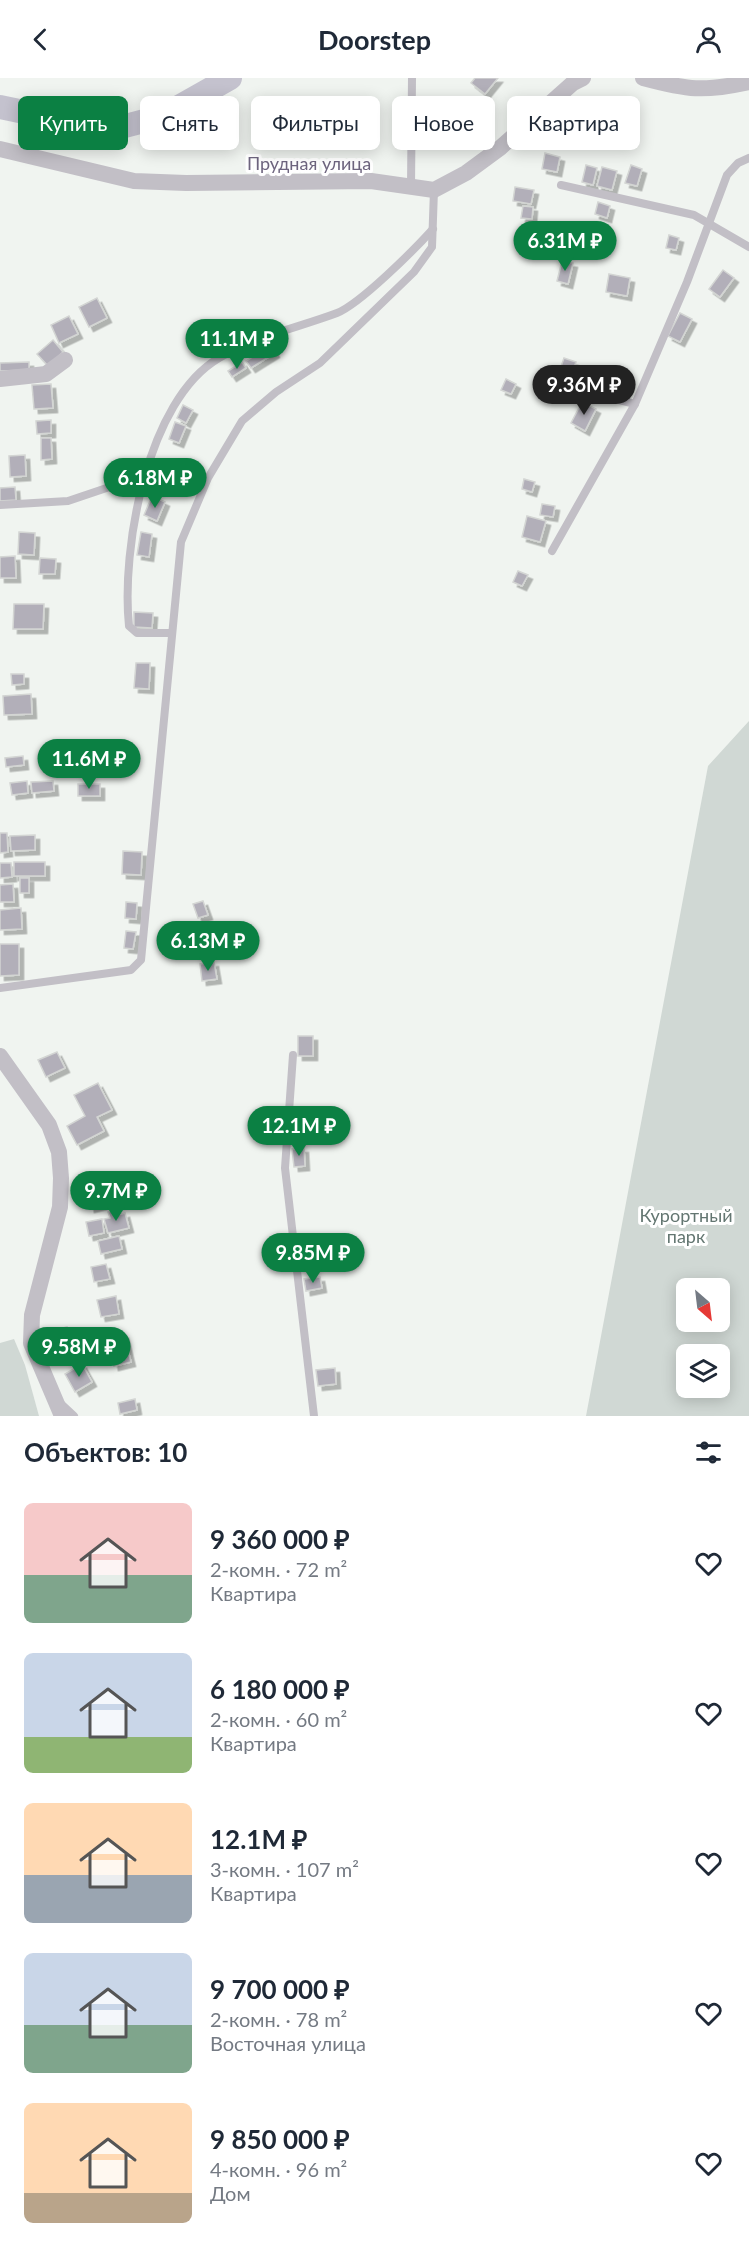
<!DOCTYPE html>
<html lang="ru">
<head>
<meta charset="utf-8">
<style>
  body { margin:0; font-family:Lato,sans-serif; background:#f2f2f3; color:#1f2937; height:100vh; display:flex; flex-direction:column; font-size:22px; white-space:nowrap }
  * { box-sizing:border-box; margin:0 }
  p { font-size:20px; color:#747a83 }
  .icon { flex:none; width:33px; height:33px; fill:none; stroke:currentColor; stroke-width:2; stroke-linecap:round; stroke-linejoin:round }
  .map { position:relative; height:1338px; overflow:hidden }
  .panel { display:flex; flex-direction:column; background:#fff; flex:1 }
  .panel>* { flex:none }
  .hud { position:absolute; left:18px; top:18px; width:714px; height:54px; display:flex; gap:12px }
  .needle { width:39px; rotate:152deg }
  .fabs { position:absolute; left:676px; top:1200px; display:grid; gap:12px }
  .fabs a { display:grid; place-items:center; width:54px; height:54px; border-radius:9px; background:#fff; box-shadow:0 3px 15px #0003; font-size:30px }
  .price { position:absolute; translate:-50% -51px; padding:0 14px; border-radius:21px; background:#0b8043; color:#fff; font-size:20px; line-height:39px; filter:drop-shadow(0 2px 3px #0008) }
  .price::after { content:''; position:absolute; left:50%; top:36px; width:18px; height:14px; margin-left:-9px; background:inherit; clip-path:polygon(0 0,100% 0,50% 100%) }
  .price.active { background:#222; color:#fff }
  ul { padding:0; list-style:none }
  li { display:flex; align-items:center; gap:18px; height:150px; padding:0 24px }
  li span { display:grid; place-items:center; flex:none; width:168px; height:120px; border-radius:9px; color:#555 }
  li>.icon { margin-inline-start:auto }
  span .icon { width:72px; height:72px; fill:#fffc; stroke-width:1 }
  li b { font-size:26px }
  h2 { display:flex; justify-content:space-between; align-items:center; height:72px; padding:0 24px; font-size:26px }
  .pill { padding:0 21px; border-radius:9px; background:#fff; box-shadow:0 3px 15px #0003; font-size:21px; line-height:54px }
  .pill.active { background:#0b8043; color:#fff }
  header { display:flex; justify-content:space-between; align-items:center; height:78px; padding:0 24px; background:#fff; font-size:27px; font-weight:700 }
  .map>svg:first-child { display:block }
</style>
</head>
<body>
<header><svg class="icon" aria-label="back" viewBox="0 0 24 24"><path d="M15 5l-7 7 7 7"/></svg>Doorstep<svg class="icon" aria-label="person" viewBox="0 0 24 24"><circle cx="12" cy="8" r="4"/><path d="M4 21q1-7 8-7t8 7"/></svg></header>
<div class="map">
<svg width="749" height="1338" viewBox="0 0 749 1338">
  <defs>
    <filter id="shadow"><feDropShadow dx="4.5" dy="4.5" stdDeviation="0" flood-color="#0004"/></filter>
  </defs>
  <rect width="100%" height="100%" fill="#f0f4f0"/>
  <g fill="#d0d8d4" fill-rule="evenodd">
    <path d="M749,643V1338H586L708,688ZM687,1210H720V1244H687ZM687,1276H720V1310H687Z"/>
    <path d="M14,1261L25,1287L39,1338H0V1265Z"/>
  </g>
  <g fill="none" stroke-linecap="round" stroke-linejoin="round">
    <path stroke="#c4c2ce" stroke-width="24" d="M0,29L110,52L163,38L230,0"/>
  </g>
  <g fill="#b2afb9" stroke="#d3d5d3" stroke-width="1.5" filter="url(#shadow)">
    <path d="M475,0H498L485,16L471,5Z"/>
    <path d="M545,75L560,79L557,94L542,91Z"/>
    <path d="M586,87L597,90L593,107L582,104Z"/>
    <path d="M631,87L642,91L637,108L625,105Z"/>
    <path d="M602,89L617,93L612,112L597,108Z"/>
    <path d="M515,109L534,112L531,126L513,123Z"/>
    <path d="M598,124L610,128L607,140L595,136Z"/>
    <path d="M523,128L533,129L532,141L521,140Z"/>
    <path d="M669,157L679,160L676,172L666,170Z"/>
    <path d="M562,183L573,185L568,206L557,203Z"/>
    <path d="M723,192L734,200L720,219L709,211Z"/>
    <path d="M609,196L630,200L627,218L606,214Z"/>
    <path d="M97,220L107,240L89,249L79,229Z"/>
    <path d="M680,235L692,241L680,264L668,258Z"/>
    <path d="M69,238L78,256L59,265L51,247Z"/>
    <path d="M53,262L63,274L48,288L37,276Z"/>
    <path d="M271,268L275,275L251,290L246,283Z"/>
    <path d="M564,280L576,284L570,301L558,297Z"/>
    <path d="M29,284V292L0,293V285Z"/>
    <path d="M242,284L246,290L232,299L228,293Z"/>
    <path d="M506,301L516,306L511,316L501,312Z"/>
    <path d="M51,306L53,330L34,331L32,307Z"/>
    <path d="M582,324L596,331L585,353L571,345Z"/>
    <path d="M183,327L193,332L186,345L177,340Z"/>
    <path d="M51,342V355L37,356L36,343Z"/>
    <path d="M175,344L186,348L179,365L169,361Z"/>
    <path d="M41,360H51L52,381L41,382Z"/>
    <path d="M25,377L26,398L10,399L9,378Z"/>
    <path d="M524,401L535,404L532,414L522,411Z"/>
    <path d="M15,409L16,422L0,423V410Z"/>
    <path d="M152,418L165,424L157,443L144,437Z"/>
    <path d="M542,426L555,428L553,439L540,437Z"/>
    <path d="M527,438L546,443L540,464L522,459Z"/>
    <path d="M19,454L35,455L34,477L18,476Z"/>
    <path d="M141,454L152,456L149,479L137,477Z"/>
    <path d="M15,478L16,500H0V479Z"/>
    <path d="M40,480L56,481L55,496H39Z"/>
    <path d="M518,493L528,497L522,508L513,504Z"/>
    <path d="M14,526H44L43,551H13Z"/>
    <path d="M134,534L153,535L152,550L134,549Z"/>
    <path d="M136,585H150L149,611L134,610Z"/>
    <path d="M11,596H24V606L12,607Z"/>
    <path d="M31,616L32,636L4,637L3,618Z"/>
    <path d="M23,678L24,687L6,689L5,680Z"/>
    <path d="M27,703L28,715L12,717L10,705Z"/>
    <path d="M53,703L54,713L32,715L31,704Z"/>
    <rect x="78" y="706" width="22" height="12"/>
    <path d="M0,755H7L8,774L0,775Z"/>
    <path d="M35,757V772L11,773L10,758Z"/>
    <path d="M123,773L142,774L141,797L122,796Z"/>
    <rect x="14" y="784" width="31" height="14"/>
    <path d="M0,785H11L12,799L0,800Z"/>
    <rect x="20" y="800" width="9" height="15"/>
    <path d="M13,806L14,824H0V807Z"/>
    <path d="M203,823L208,837L198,840L193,826Z"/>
    <path d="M126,824L137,825L136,841L125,840Z"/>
    <path d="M21,830L22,851L0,852V832Z"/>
    <path d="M126,853L136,854L133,871L124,870Z"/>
    <path d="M0,866H19V897L0,898Z"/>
    <path d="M214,884L217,901L202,903L200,886Z"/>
    <rect x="298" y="958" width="15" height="20"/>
    <path d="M57,974L65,990L46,999L38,982Z"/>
    <path d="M98,1005L112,1032L97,1039L104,1053L77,1067L67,1048L85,1038L74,1017Z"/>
    <path d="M304,1070L305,1088L294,1089L292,1071Z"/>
    <path d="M99,1112L102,1127L90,1130L87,1115Z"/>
    <path d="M117,1132L118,1137L125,1135L129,1150L108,1155L104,1141L110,1140L108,1134Z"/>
    <path d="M102,1141L104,1155L89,1158L86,1144Z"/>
    <path d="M119,1158L122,1171L101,1176L98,1163Z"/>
    <path d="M106,1186L110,1201L94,1204L91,1189Z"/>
    <path d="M320,1199L322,1210L306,1213L304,1201Z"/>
    <path d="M116,1218L119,1236L101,1239L97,1222Z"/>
    <path d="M67,1249L69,1258L53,1262L51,1253Z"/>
    <path d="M124,1256L131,1284L114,1288L108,1260Z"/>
    <path d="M82,1286L92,1304L75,1314L65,1296Z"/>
    <path d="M335,1290L336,1306L318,1308L316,1292Z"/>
    <path d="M135,1321L137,1332L120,1336L118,1325Z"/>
  </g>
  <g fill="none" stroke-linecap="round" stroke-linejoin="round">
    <g stroke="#c2bfc6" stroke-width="8">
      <path d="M561,107L694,137L749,169"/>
      <path d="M411,109L412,0"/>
      <path d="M568,309L635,326"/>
      <path d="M0,427L68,423L145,397"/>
      <path d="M552,473L635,326L687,204L727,97L738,85L749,80"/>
      <path d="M171,555H137L129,548C121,471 147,322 219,280C256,258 297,250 337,235C360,226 415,171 433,151"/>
      <path d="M0,910L131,892L141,882L181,464L208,400L242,343L276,314L320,285L414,194L432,169L434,112"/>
      <path d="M293,977L285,1090L314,1338"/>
      <path d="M32,1265L79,1280"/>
      <path d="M60,1325L74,1338"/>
    </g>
    <g stroke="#c2bfc6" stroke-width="16">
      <path d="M643,0C688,12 703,14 749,4"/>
      <path d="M0,71L134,103L186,105L371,103L434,112L466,95L500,70L573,5L583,0"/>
      <path d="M0,301L46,296L65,282"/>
      <path d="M0,978L49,1047L59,1074L61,1100L60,1129L32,1237L31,1265L62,1338"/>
    </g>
  </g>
  <g text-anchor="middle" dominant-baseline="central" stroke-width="6" stroke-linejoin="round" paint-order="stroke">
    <g font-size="18" fill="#6e657f" stroke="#fff">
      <text x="309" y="85">Прудная улица</text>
    </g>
    <g font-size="18" fill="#637671" stroke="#fff">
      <text x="686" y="1137">Курортный<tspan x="686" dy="21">парк</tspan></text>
    </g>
  </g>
</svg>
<div class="fabs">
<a><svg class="needle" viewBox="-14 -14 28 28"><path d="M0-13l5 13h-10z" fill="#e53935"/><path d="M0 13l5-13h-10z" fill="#747a83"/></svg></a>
<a><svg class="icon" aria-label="layers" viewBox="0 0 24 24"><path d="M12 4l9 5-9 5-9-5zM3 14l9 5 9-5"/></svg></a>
</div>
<b class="price" style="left:565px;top:194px">6.31M ₽</b>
<b class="price" style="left:237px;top:292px">11.1M ₽</b>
<b class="price active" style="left:584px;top:338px">9.36M ₽</b>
<b class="price" style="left:155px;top:431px">6.18M ₽</b>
<b class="price" style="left:89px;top:712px">11.6M ₽</b>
<b class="price" style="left:208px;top:894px">6.13M ₽</b>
<b class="price" style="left:299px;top:1079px">12.1M ₽</b>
<b class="price" style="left:116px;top:1144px">9.7M ₽</b>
<b class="price" style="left:313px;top:1206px">9.85M ₽</b>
<b class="price" style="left:79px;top:1300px">9.58M ₽</b>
<div class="hud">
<a class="pill active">Купить</a>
<a class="pill">Снять</a>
<a class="pill">Фильтры</a>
<a class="pill">Новое</a>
<a class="pill">Квартира</a>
</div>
</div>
<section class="panel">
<h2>Объектов: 10<svg class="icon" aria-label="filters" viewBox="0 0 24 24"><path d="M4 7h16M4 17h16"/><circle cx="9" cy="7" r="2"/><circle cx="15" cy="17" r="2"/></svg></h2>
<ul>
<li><span style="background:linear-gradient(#f6c9c9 60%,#7fa58c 0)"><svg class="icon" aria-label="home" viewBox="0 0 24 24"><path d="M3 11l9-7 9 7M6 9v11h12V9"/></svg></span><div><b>9 360 000 ₽</b><p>2-комн. · 72 m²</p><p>Квартира</p></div><svg class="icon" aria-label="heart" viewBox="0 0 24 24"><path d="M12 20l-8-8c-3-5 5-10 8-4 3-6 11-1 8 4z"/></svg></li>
<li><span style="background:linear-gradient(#c9d6e8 70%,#8fb573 0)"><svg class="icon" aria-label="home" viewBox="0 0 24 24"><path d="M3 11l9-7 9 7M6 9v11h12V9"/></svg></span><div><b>6 180 000 ₽</b><p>2-комн. · 60 m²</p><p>Квартира</p></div><svg class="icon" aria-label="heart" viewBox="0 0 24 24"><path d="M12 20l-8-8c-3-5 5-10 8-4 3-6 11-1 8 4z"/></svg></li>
<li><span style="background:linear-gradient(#ffd9b3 60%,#9aa5b1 0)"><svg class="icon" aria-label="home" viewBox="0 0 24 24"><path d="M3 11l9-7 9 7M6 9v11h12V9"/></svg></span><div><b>12.1M ₽</b><p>3-комн. · 107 m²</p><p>Квартира</p></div><svg class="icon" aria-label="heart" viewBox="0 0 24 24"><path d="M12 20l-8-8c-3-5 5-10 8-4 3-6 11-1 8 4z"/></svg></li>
<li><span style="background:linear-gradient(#c9d6e8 60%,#7fa58c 0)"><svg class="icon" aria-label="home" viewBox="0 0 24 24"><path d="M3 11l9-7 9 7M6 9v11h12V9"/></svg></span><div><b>9 700 000 ₽</b><p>2-комн. · 78 m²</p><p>Восточная улица</p></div><svg class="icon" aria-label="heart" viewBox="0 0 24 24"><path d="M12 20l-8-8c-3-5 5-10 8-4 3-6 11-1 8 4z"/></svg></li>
<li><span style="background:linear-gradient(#ffd9b3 75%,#b9a48a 0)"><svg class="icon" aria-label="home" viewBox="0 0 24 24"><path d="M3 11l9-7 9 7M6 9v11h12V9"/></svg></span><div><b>9 850 000 ₽</b><p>4-комн. · 96 m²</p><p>Дом</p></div><svg class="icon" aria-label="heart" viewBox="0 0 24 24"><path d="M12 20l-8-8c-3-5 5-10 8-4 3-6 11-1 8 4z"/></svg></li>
</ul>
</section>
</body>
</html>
